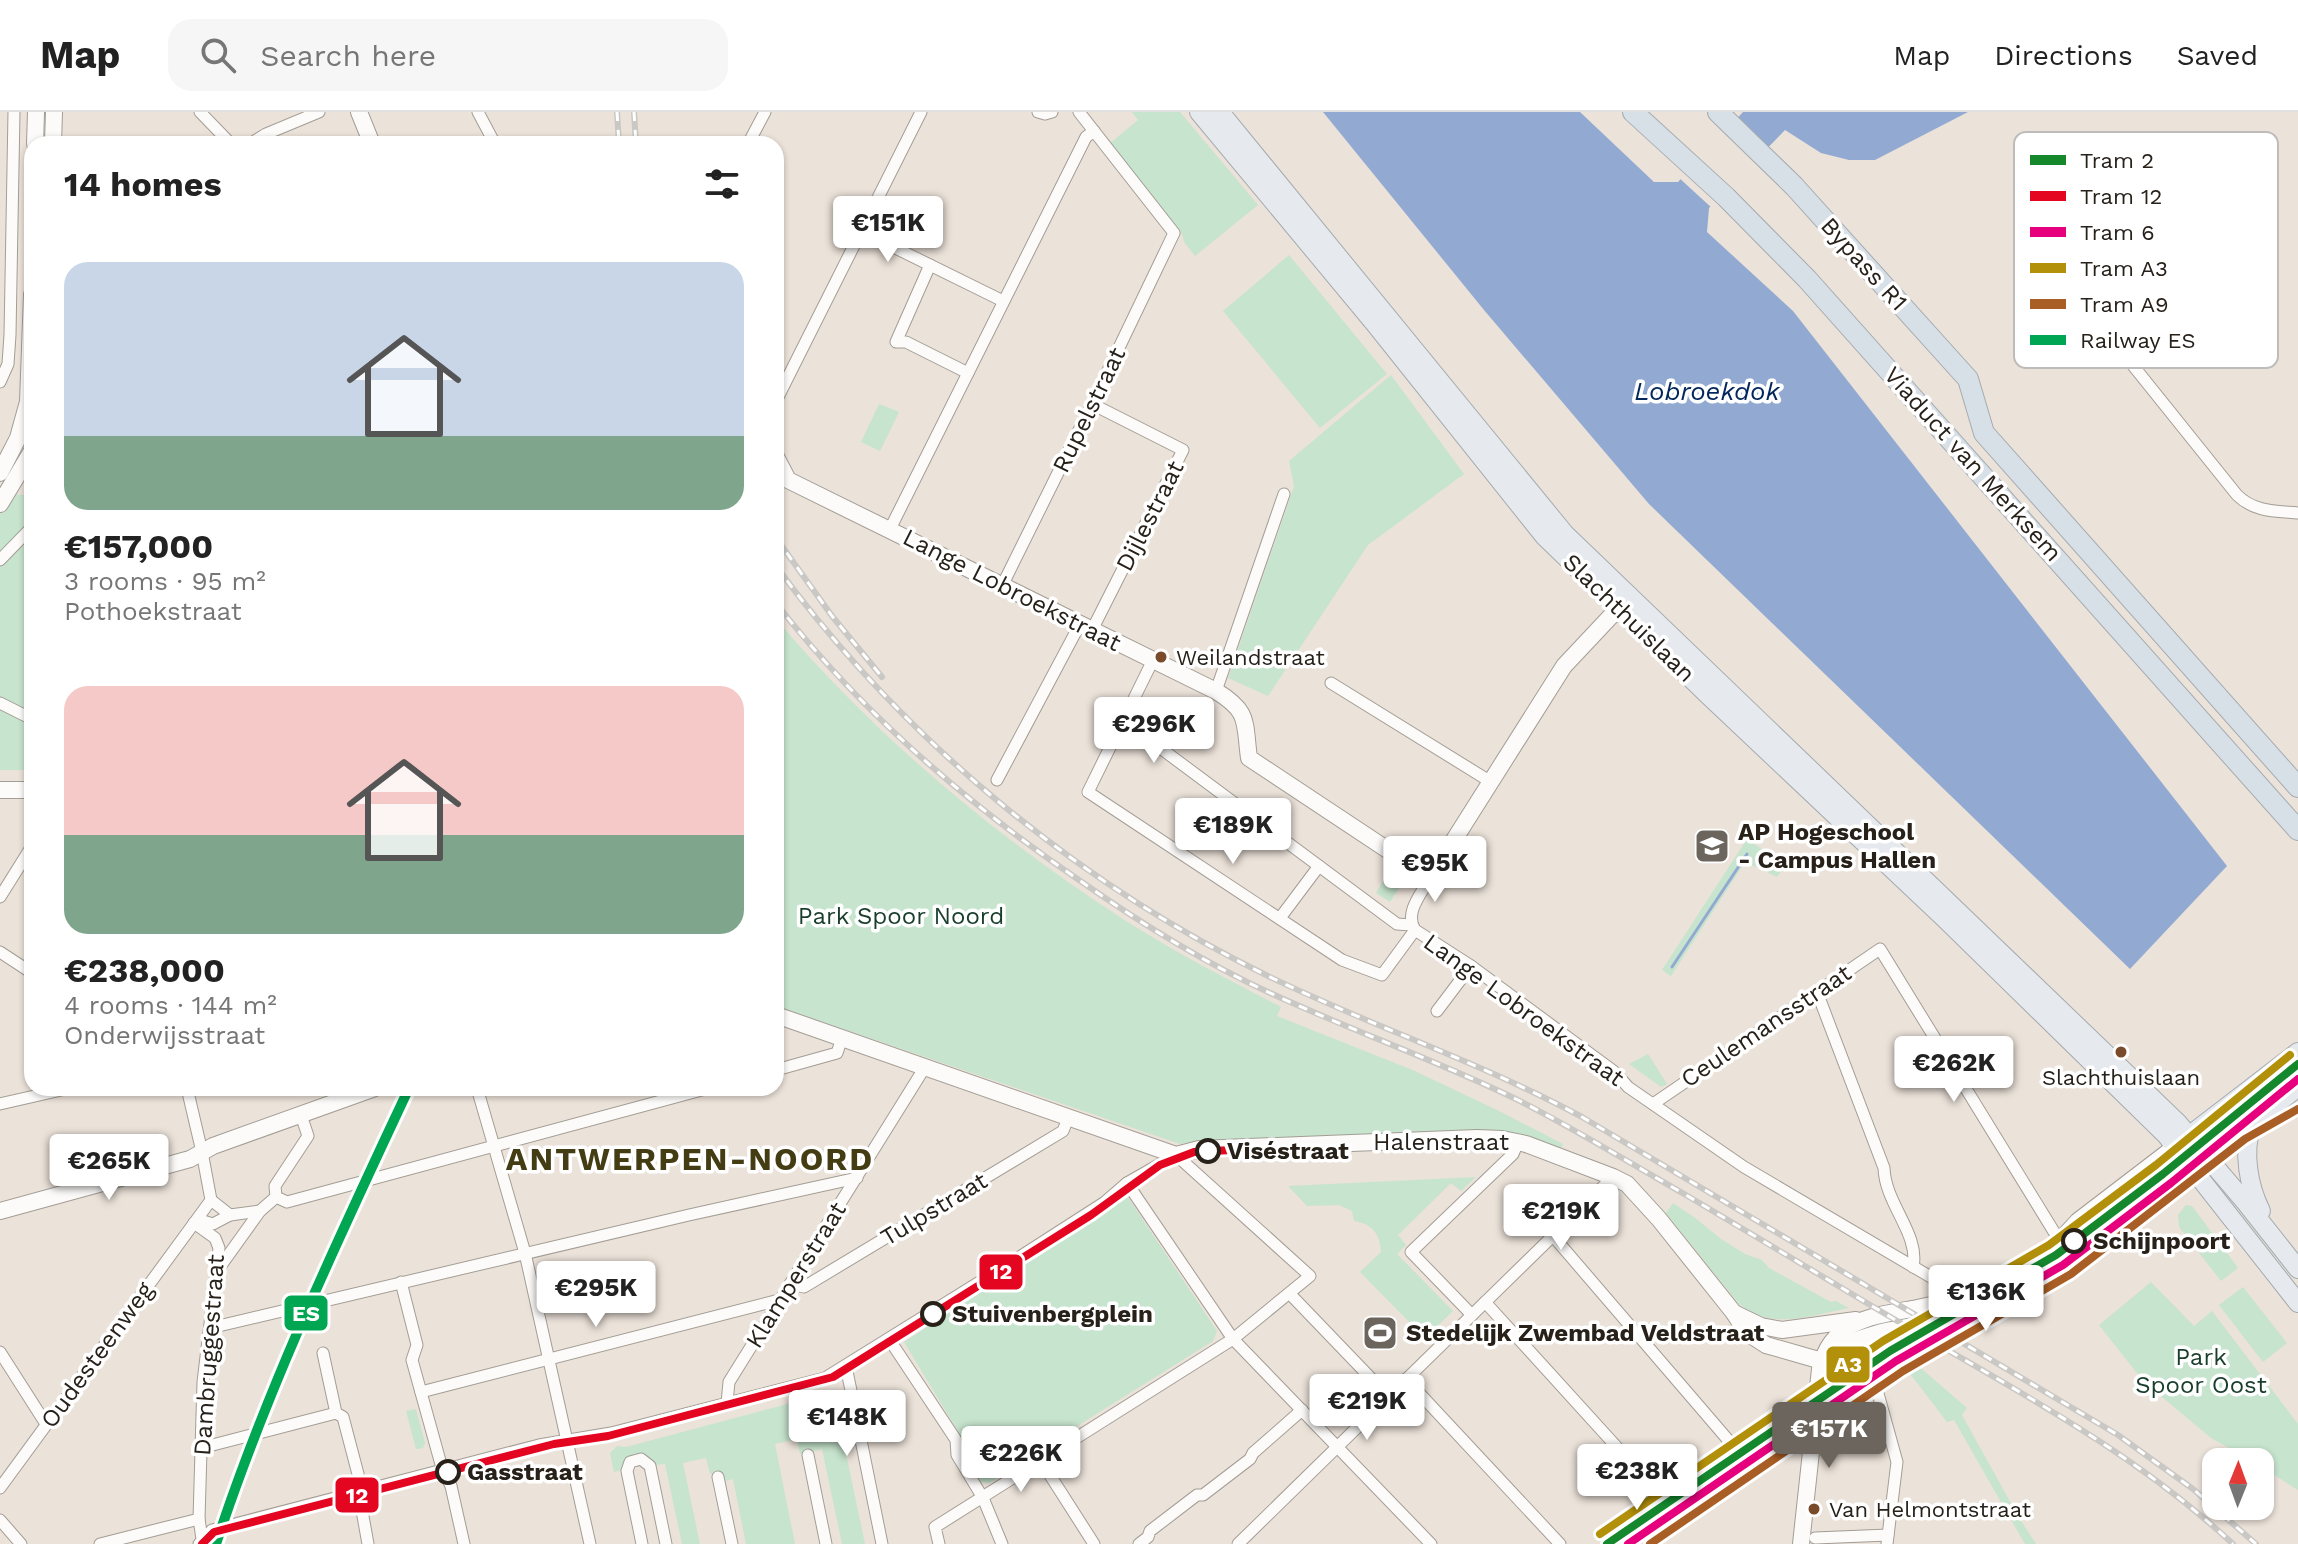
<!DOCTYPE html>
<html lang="en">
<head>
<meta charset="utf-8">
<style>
  body { margin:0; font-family:"Work Sans",sans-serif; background:#f6f6f6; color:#222; height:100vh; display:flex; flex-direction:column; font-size:30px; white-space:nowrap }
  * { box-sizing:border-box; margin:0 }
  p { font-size:26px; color:#767676 }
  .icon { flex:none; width:44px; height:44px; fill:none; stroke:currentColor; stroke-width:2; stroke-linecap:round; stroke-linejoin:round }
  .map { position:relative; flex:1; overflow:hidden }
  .sheet { position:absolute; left:24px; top:24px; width:760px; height:960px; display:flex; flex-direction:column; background:#fff; border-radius:24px; box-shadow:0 2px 6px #0004 }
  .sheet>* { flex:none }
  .needle { width:52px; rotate:1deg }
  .fabs { position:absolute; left:2202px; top:1336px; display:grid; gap:16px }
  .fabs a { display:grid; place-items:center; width:72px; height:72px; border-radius:16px; background:#fff; box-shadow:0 2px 6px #0004; font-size:40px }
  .price { position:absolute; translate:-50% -68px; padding:0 18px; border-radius:8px; background:#fff; color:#222; font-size:26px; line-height:52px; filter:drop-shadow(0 2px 4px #0008) }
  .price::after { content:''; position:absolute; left:50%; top:48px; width:24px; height:18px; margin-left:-12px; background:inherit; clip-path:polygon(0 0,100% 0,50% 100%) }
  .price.current { background:#6c655d; color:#fff }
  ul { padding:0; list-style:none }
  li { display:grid; align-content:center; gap:16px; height:424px; padding:0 40px }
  li span { display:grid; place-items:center; height:248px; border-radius:24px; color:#555 }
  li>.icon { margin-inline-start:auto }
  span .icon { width:144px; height:144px; fill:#fffc; stroke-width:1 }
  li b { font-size:34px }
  h2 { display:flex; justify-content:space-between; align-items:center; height:96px; padding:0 40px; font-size:34px }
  header { display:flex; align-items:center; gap:48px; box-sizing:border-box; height:112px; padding:0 40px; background:#fff; border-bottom:2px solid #e0e0e0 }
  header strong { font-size:38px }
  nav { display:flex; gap:44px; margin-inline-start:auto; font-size:28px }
  .search { width:560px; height:72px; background:#f6f6f6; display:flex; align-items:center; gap:20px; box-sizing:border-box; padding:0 28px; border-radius:24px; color:#767676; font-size:30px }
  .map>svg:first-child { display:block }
</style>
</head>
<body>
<header>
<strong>Map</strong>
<div class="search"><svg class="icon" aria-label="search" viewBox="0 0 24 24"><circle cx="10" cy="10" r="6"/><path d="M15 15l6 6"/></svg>Search here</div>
<nav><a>Map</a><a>Directions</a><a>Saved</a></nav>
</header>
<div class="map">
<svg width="2298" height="1432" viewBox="0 0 2298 1432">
  <rect width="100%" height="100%" fill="#ebe2d9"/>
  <g fill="#c7e4ce">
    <path d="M1132,0H1180L1258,93L1195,144L1184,130L1182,122L1109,32L1138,8Z"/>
    <path d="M1289,143L1387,262L1320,316L1223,199Z"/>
    <path d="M1391,263L1464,362L1368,433L1268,584L1228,566L1294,374L1289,349Z"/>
    <path d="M879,292L899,300L880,339L861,330Z"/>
    <path d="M0,377L19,383L32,382V658H0Z"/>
    <path d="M776,507C876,625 996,725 1126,809C1176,841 1229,868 1281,895L1277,904L1415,959L1501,1000L1563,1032L1561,1037L1527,1023L1484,1018L1199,1029L1180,1032L776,894Z"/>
    <path d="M1747,727L1786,753L1777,765L1745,750L1671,864L1662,858Z"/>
    <path d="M1388,761L1403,770L1390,790L1376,781Z"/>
    <path d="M1648,942L1667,972L1661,975L1629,952Z"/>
    <path d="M1476,1065L1461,1079L1451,1071L1398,1123L1406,1133L1397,1142L1453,1199L1425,1226L1360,1160L1381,1140C1380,1122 1373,1112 1354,1109L1352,1099L1339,1093L1307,1094L1288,1074Z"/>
    <path d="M1127,1084L1217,1219L1213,1229L1039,1338L1036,1344H1028L990,1371L980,1370L962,1343L965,1331L904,1230Z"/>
    <path d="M1673,1091L1694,1105L1721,1127L1745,1142L1762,1148L1769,1156L1831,1190L1836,1189L1849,1196C1812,1203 1770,1220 1738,1191L1666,1101Z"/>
    <path d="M2186,1093L2192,1094L2238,1156L2221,1169L2179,1115L2178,1103Z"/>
    <path d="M2151,1170L2194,1214L2212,1199L2298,1312V1378L2260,1354V1350H2254L2211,1326L2144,1270L2099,1213Z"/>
    <path d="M2243,1175L2287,1231L2263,1250L2219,1193Z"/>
    <path d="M1908,1245L1967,1296L1962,1303L2018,1404L2036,1432H2025L1954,1308L1947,1310L1898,1246Z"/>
    <path d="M833,1280L865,1432H842L822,1337L800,1342L797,1327L775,1332L795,1432H746L733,1367L725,1369L722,1360L710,1362L706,1346L683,1351L700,1432H682L665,1352L656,1353C646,1337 628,1340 621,1358L614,1360L610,1341L617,1334L626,1335Z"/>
    <path d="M416,1297L425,1331L423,1336L416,1337L406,1299Z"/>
  </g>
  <path fill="#92aad2" d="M1323,0H1580L1654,70H1678L1743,0H1968L1875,48H1849L1821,41L1785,18L1709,96L1707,120L1793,199L2227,754L2130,857L1649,392L1484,198Z"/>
  <path fill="#ebe2d9" d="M1723,15L1760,49L1713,97L1677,64Z"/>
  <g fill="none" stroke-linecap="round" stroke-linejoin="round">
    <path stroke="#92aad2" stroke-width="3" d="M1672,855L1747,742"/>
    <defs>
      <g id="street">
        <path d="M200,0L231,32"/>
        <path d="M478,0L495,32"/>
        <path d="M1038,0L1045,2L1052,0"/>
        <path d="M250,32L266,22L319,0"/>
        <path d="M748,32L765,0"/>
        <path d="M2021,114L2237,383C2254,400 2275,399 2298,401"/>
        <path d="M861,119L1003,189"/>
        <path d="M930,153L896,230H906L968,261"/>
        <path d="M0,270L8,252L10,223L14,0"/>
        <path d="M776,289L921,0"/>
        <path d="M890,417L1086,25L1094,19"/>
        <path d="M0,448L32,415"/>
        <path d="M1002,474L1092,292L1174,121L1079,0"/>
        <path d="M1092,518L1183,338L1092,292"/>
        <path d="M1153,548L1088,680L1342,848L1382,863L1415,818"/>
        <path d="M1331,571L1491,670"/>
        <path d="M1216,579L1284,382"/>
        <path d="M0,591L32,607"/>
        <path d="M1124,609L1397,812L1411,813"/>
        <path d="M997,668L1080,512"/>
        <path d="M1430,766C1421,782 1404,801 1415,818L1471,854L1616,961L1628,975L1744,1055L1946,1174C1974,1182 1997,1162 2022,1153C2028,1151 2035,1150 2041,1149"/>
        <path d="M0,785L32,734"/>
        <path d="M1280,806L1319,754"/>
        <path d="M0,840L32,861"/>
        <path d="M1817,880L1884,1056C1885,1092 1920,1122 1913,1155"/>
        <path d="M1437,899L1471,854"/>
        <path d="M776,958L837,941L842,926"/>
        <path d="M187,976L202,1040L211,1088L230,1103"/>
        <path d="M477,976L525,1141L590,1432"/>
        <path d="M0,992L70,976"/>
        <path d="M1653,992L1880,837L2059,1128"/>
        <path d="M1127,1071L1233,1227L1431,1432"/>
        <path d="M276,1085L287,1090L709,976"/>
        <path d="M194,1111L215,1126L219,1136L203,1270L199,1407L202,1427"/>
        <path d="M194,1111L203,1109L213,1112L230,1103L260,1099"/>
        <path d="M1553,1124L1741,1343"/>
        <path d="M217,1159L260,1099L276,1085L275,1074L308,1024L301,1003"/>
        <path d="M401,1170L417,1233L412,1248L442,1356L451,1374L464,1432"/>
        <path d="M790,1172L804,1175L1063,1019L1068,1006"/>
        <path d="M1290,1182L1388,1284"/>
        <path d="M1485,1190L1674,1398"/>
        <path d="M1472,1203L1411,1140L1513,1042L1518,1030"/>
        <path d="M210,1216L689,1103L857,1066"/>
        <path d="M889,1227L956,1328L957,1343L983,1386L1002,1432"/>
        <path d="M0,1240L46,1312"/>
        <path d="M323,1241L336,1301L343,1305L358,1362L359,1382L368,1432"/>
        <path d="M846,1254L882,1432"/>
        <path d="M1406,1267L1560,1432"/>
        <path d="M421,1280L779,1188"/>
        <path d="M727,1291L729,1270L925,955"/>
        <path d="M201,1336L336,1301"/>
        <path d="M808,1343L826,1432"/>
        <path d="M1041,1349L1094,1432"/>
        <path d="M718,1365L732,1432"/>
        <path d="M0,1376L211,1088"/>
        <path d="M0,1408L21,1432"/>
        <path d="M1815,1426L1888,1423"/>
        <path d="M100,1432L199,1407"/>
        <path d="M199,1432L212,1418L539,1333L611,1321L825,1266L1015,1148L1105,1090L1127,1071L1176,1043L1310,1164L1233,1227L935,1415L939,1432"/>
        <path d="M642,1432L627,1359L630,1350L641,1347L650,1354L666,1432"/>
        <path d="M1139,1432L1148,1425L1150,1419L1197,1383H1203L1250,1347L1253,1341L1302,1298"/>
        <path d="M1238,1432L1613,1065"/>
        <path d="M1618,1432L1674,1398L1799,1294L1869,1249L1897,1350L1887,1432"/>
      </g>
      <g id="secondary">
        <path d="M359,0L372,32"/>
        <path d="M35,32L36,0"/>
        <path d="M53,32L54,0"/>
        <path d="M776,345L788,368L1216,579C1250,600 1244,609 1249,646L1430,766L1564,554L1626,488"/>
        <path d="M0,361L18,326L28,290L32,182"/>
        <path d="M0,392L32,339"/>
        <path d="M0,678H32"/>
        <path d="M776,903L1176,1043L1199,1037L1477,1026L1502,1027L1526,1032L1613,1065L1627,1072L1659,1107L1734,1201L1746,1220L1766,1233L1822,1249"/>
        <path d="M0,1099L190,1047L213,1034L375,976"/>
        <path d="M1734,1201L1761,1214L1782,1218L1856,1208"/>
        <path d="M1826,1245C1876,1207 1948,1217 2005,1195C2015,1192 2024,1185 2033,1180L2194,1058"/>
        <path d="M1801,1432L1820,1257C1831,1207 1874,1204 1917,1196C1941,1191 1965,1186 1989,1180L2004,1175L2030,1161L2078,1109L2176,1034"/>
      </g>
      <g id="primary">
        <path d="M1199,0L1375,212L1544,424L1709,584L1945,807L2166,1023L2298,1191"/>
        <path d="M1220,0L1565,422L2178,1011L2246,1091L2298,1157"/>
        <path d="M2252,1013C2242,1040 2249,1075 2261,1099"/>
        <path d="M2181,1030L2298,940"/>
        <path d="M2199,1053L2298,975"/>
      </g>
      <g id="highway">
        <path d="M1633,0L1726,85L1807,167L2298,718"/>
        <path d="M1718,0L1794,74L1968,267L1984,321L2298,675"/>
      </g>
    </defs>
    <use href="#street" stroke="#a39d95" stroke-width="13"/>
    <use href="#secondary" stroke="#a39d95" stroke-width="18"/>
    <use href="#primary" stroke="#a5abaf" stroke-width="20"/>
    <use href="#highway" stroke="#a5abaf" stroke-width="22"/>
    <use href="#street" stroke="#fcfbf9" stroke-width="11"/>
    <use href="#secondary" stroke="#fcfbf9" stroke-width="16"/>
    <use href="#primary" stroke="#e6eaee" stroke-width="18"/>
    <use href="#highway" stroke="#d7dfe7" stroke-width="20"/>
    <path stroke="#cac8c5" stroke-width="2" d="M2099,1108L2118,1100"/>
    <defs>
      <g id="rail">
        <path d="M617,0L619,32"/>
        <path d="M634,0L636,32"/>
        <path d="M776,426L832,504L882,565"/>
        <path d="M776,454C903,627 1075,770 1268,864C1371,914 1480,950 1582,1005L2118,1323L2193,1377L2256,1432"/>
        <path d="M776,491C860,599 966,691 1079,768C1139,810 1201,849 1268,880C1350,918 1436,948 1518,988C1575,1017 1630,1051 1686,1083C1751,1122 1817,1161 1882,1200C2002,1271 2130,1336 2233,1432"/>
      </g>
    </defs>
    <use href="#rail" stroke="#cac8c5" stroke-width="6"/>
    <use href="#rail" stroke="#fff" stroke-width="3" stroke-dasharray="9" stroke-linecap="butt"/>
    <defs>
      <path id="rail-1" d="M216,1432C268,1274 339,1126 409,976"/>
    </defs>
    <use href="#rail-1" stroke="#fff" stroke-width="16"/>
    <use href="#rail-1" stroke="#00a651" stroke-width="10"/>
    <defs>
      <path id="tram-1" d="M1607,1432L1890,1239L2056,1143L2163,1062L2298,952"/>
      <path id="tram-2" d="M202,1432L214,1420L554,1332L608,1324L833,1265L1091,1103L1160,1053L1194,1040L1250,1037"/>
      <path id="tram-3" d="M1628,1432L1896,1249L2063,1153L2171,1071L2298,967"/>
      <path id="tram-4" d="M1600,1422L1883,1229L2049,1133L2156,1053L2290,943"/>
      <path id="tram-5" d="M1650,1432L1903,1259L2071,1162L2245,1027L2298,997"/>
    </defs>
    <use href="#tram-1" stroke="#fff" stroke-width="14"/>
    <use href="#tram-2" stroke="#fff" stroke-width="14"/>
    <use href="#tram-3" stroke="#fff" stroke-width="14"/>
    <use href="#tram-4" stroke="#fff" stroke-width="14"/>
    <use href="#tram-5" stroke="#fff" stroke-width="14"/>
    <use href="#tram-1" stroke="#15882e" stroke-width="8"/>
    <use href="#tram-2" stroke="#e40521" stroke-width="8"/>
    <use href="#tram-3" stroke="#e6007e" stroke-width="8"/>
    <use href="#tram-4" stroke="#b39009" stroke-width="8"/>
    <use href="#tram-5" stroke="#a85e24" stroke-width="8"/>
  </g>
  <defs>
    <symbol id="university-square" viewBox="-11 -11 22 22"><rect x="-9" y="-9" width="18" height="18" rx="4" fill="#6c655d" stroke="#fff"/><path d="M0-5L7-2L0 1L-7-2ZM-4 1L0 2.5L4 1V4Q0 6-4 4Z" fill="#fff"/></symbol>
    <symbol id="stadium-square" viewBox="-11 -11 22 22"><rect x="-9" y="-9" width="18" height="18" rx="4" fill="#6c655d" stroke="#fff"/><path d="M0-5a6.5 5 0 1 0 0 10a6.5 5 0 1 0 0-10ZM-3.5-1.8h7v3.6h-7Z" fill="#fff"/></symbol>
  </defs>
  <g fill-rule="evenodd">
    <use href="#university-square" x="1692" y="714" width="40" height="40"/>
    <use href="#stadium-square" x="1360" y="1201" width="40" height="40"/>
  </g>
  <g fill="#7a4b2a" stroke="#fff" stroke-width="3">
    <circle cx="1161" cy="545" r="7"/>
    <circle cx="2121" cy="940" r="7"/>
    <circle cx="1814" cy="1397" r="7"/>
  </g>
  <g fill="#fff" stroke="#27211a" stroke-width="4">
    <circle cx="1208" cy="1039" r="11"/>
    <circle cx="2074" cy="1129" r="11"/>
    <circle cx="933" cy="1202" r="11"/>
    <circle cx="448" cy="1360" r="11"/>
  </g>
  <g text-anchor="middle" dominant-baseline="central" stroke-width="7" stroke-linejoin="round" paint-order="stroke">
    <g font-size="22" fill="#27211a" stroke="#fff" text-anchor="start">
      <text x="1176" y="545">Weilandstraat</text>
      <text x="2121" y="965" text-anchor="middle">Slachthuislaan</text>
      <text x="1829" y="1397">Van Helmontstraat</text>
    </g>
    <g font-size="24" fill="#27211a" stroke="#fff">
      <text transform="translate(1864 152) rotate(48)">Bypass R1</text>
      <text transform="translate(1089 298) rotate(-64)">Rupelstraat</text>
      <text transform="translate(1973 352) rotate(48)">Viaduct van Merksem</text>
      <text transform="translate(1150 404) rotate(-63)">Dijlestraat</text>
      <text transform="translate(1012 478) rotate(27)">Lange Lobroekstraat</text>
      <text transform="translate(1629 506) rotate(44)">Slachthuislaan</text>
      <text transform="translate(1524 898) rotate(36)">Lange Lobroekstraat</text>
      <text transform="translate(1766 914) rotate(-34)">Ceulemansstraat</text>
      <text x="1441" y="1030">Halenstraat</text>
      <text transform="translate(934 1097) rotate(-31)">Tulpstraat</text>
      <text transform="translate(796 1163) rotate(-58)">Klamperstraat</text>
      <text transform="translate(97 1243) rotate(-54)">Oudesteenweg</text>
      <text transform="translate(209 1243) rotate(-86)">Dambruggestraat</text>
    </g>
    <g font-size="24" font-weight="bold" fill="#27211a" stroke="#fff" text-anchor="start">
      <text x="1738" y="720">AP Hogeschool<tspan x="1738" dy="28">- Campus Hallen</tspan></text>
      <text x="1406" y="1221">Stedelijk Zwembad Veldstraat</text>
    </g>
    <g font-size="24" fill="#1a3e2d" stroke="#fff">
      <text x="901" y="804">Park Spoor Noord</text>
      <text x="2201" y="1245">Park<tspan x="2201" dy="28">Spoor Oost</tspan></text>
    </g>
    <g font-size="24" font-weight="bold" fill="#27211a" stroke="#fff" text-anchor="start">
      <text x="1227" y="1039">Viséstraat</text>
      <text x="2093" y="1129">Schijnpoort</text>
      <text x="952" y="1202">Stuivenbergplein</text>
      <text x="467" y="1360">Gasstraat</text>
    </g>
    <g font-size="26" font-style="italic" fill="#03265c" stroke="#fff">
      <text x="1707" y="279">Lobroekdok</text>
    </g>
    <g font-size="32" font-weight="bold" letter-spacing="2" fill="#443c13" stroke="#fff">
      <text x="690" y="1047">ANTWERPEN-NOORD</text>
    </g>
  </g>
  <rect x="2014" y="20" width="264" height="236" rx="12" fill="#fff" stroke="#bebcba" stroke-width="2"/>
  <rect x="2030" y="43" width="36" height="10" fill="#15882e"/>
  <rect x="2030" y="79" width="36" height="10" fill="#e40521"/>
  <rect x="2030" y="115" width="36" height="10" fill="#e6007e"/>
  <rect x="2030" y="151" width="36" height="10" fill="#b39009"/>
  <rect x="2030" y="187" width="36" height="10" fill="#a85e24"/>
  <rect x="2030" y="223" width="36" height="10" fill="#00a651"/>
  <g font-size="22" fill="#27211a">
    <text x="2080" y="56">Tram 2</text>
    <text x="2080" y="92">Tram 12</text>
    <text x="2080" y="128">Tram 6</text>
    <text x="2080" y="164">Tram A3</text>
    <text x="2080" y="200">Tram A9</text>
    <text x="2080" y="236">Railway ES</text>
  </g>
  <g stroke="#fff" stroke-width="3">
    <rect x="978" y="1141" width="46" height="38" rx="8" fill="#e40521"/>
    <rect x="283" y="1182" width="46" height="38" rx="8" fill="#00a651"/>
    <rect x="1825" y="1233" width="46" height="39" rx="8" fill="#b39009"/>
    <rect x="334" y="1364" width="46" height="38" rx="8" fill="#e40521"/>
  </g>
  <g font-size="22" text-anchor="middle" font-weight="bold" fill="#fff">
    <text x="1001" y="1167">12</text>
    <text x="306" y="1209">ES</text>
    <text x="1848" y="1260">A3</text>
    <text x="357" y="1391">12</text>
  </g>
</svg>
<div class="fabs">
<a><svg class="needle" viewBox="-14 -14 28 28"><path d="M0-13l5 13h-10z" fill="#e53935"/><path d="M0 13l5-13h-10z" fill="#767676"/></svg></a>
</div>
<b class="price" style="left:888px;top:152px">€151K</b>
<b class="price" style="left:1154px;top:653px">€296K</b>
<b class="price" style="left:1233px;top:754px">€189K</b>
<b class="price" style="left:1435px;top:792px">€95K</b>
<b class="price" style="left:1954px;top:992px">€262K</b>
<b class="price" style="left:109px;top:1090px">€265K</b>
<b class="price" style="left:1561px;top:1140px">€219K</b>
<b class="price" style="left:596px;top:1217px">€295K</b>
<b class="price" style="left:1986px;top:1221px">€136K</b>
<b class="price" style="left:1367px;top:1330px">€219K</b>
<b class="price" style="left:847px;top:1346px">€148K</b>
<b class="price current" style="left:1829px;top:1358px">€157K</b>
<b class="price" style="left:1021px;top:1382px">€226K</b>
<b class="price" style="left:1637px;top:1400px">€238K</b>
<section class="sheet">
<h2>14 homes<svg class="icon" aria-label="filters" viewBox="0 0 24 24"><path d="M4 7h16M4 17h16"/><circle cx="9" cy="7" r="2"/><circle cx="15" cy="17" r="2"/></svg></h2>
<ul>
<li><span style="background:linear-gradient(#c9d6e8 70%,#7fa58c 0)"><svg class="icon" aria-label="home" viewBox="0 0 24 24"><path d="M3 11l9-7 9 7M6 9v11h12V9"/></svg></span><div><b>€157,000</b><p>3 rooms · 95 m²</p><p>Pothoekstraat</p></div></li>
<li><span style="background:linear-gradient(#f6c9c9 60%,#7fa58c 0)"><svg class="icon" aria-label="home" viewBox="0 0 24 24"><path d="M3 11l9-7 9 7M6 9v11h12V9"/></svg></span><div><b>€238,000</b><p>4 rooms · 144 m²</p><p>Onderwijsstraat</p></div></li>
</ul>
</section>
</div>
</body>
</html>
